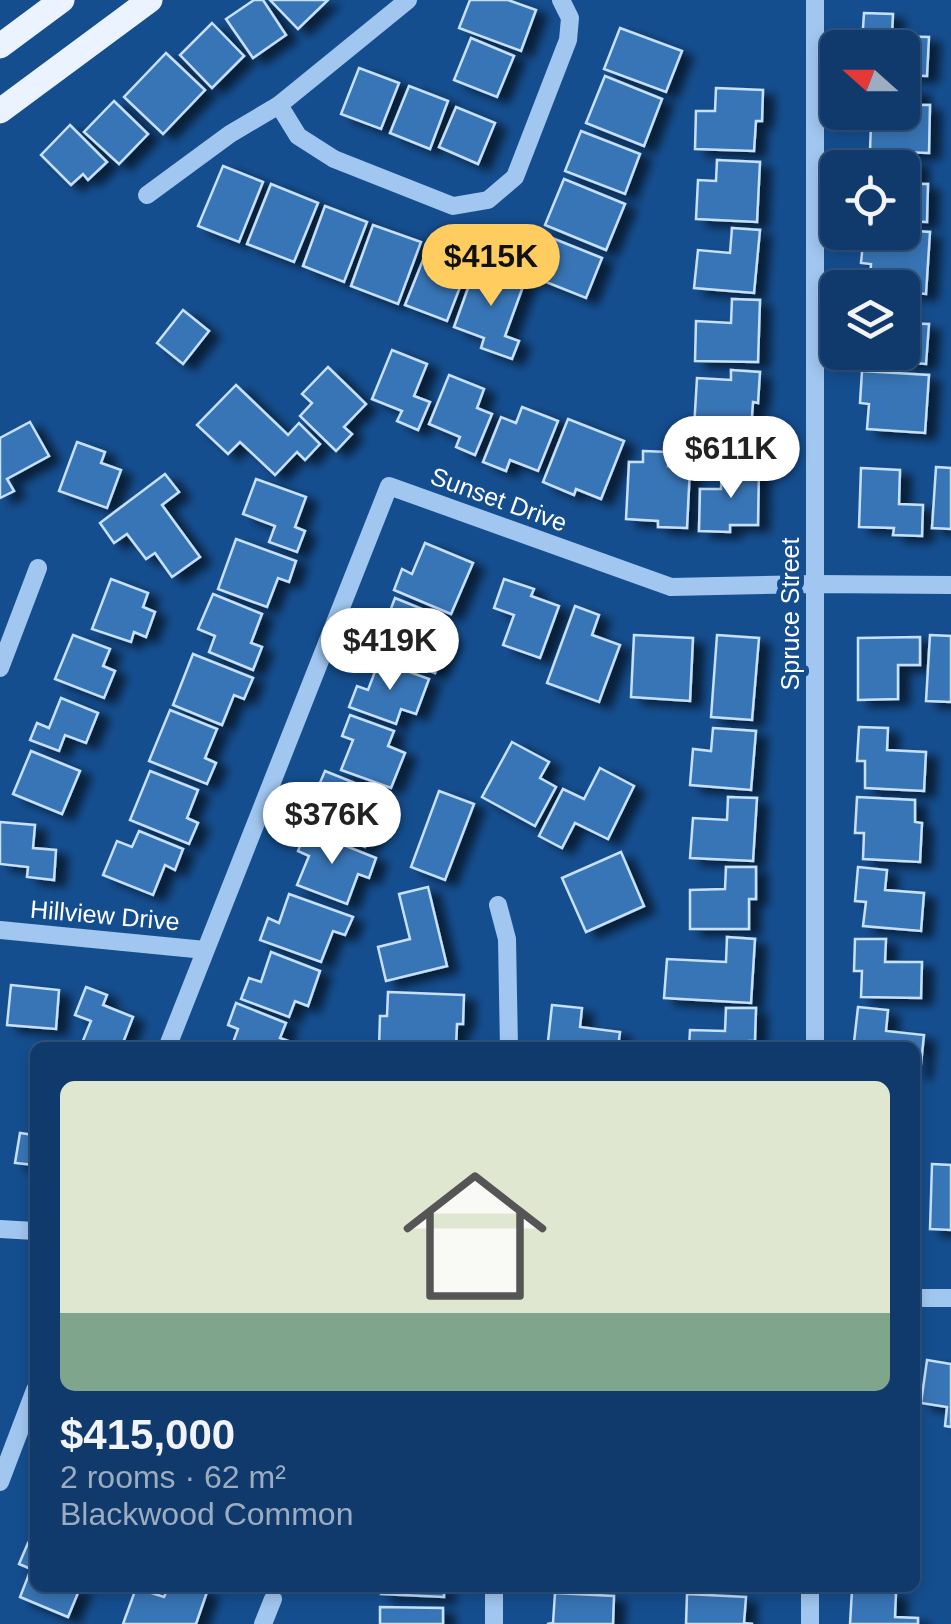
<!DOCTYPE html>
<html lang="en">
<head>
<meta charset="utf-8">
<style>
  body { margin:0; font-family:Arial,sans-serif; background:#1e4573; color:#f1f3f6; height:100vh; display:flex; flex-direction:column; font-size:38px; white-space:nowrap }
  * { box-sizing:border-box; margin:0 }
  p { font-size:32px; color:#9cadc1 }
  .icon { flex:none; width:55px; height:55px; fill:none; stroke:currentColor; stroke-width:2; stroke-linecap:round; stroke-linejoin:round }
  .map { position:relative; flex:1; overflow:hidden }
  .drawer { position:absolute; left:30px; top:1042px; width:890px; height:550px; display:flex; flex-direction:column; background:#103a6b; border-radius:15px; box-shadow:0 5px 15px #0003,0 0 0 2px #30547e }
  .drawer>* { flex:none }
  .needle { width:65px; rotate:291deg }
  .controls { position:absolute; left:820px; top:30px; display:grid; gap:20px }
  .controls a { display:grid; place-items:center; width:100px; height:100px; border-radius:15px; background:#103a6b; box-shadow:0 5px 15px #0003,0 0 0 2px #30547e; font-size:50px }
  .price { position:absolute; translate:-50% -85px; padding:0 22px; border-radius:35px; background:#fff; color:#222; font-size:32px; line-height:65px; filter:drop-shadow(0 2px 5px #0008) }
  .price::after { content:''; position:absolute; left:50%; top:60px; width:30px; height:22px; margin-left:-15px; background:inherit; clip-path:polygon(0 0,100% 0,50% 100%) }
  .price.selected { background:#ffcc60; color:#111 }
  ul { padding:0; list-style:none }
  li { display:grid; align-content:center; gap:20px; height:530px; padding:0 30px }
  li span { display:grid; place-items:center; height:310px; border-radius:15px; color:#555 }
  li>.icon { margin-inline-start:auto }
  span .icon { width:180px; height:180px; fill:#fffc; stroke-width:1 }
  li b { font-size:42px }
  .map>svg:first-child { display:block }
</style>
</head>
<body>
<div class="map">
<svg width="951" height="1624" viewBox="0 0 951 1624">
  <defs>
    <filter id="shadow"><feDropShadow dx="11" dy="6" stdDeviation="5" flood-color="#0009"/></filter>
  </defs>
  <rect width="100%" height="100%" fill="#154e8f"/>
  <g fill="#3975b6" stroke="#c7e1fc" stroke-width="2.5" filter="url(#shadow)">
    <path d="M254,0H263L286,35L253,58L226,19Z"/>
    <path d="M270,0H328L298,29Z"/>
    <path d="M470,0H508L536,10L521,51L459,28Z"/>
    <path d="M864,13L893,14L892,36L929,37L927,76L902,75V48H870L871,43H862Z"/>
    <path d="M212,23L244,56L212,88L180,55Z"/>
    <path d="M620,28L682,51L666,92L604,69Z"/>
    <path d="M471,38L514,56L497,97L454,80Z"/>
    <path d="M166,53L205,90L163,134L124,97Z"/>
    <path d="M359,68L399,83L381,129L341,114Z"/>
    <path d="M605,76L662,99L644,146L586,123Z"/>
    <path d="M409,86L448,101L430,149L390,133Z"/>
    <path d="M716,88L763,90L762,121H756L754,151L695,149L696,111H715Z"/>
    <path d="M902,90H919V105H930L929,153L870,151L871,123H863V112H902Z"/>
    <path d="M114,101L148,134L119,164L84,132Z"/>
    <path d="M456,107L495,123L478,164L439,147Z"/>
    <path d="M70,125L107,162L88,180L83,174L71,185L41,155Z"/>
    <path d="M581,131L640,154L625,194L565,171Z"/>
    <path d="M717,160L760,162L757,222L696,219L698,180L716,181Z"/>
    <path d="M862,160L917,161V184H928L927,222L902,221V168H861Z"/>
    <path d="M223,166L263,182L239,242L198,226Z"/>
    <path d="M564,179L625,204L606,250L545,225Z"/>
    <path d="M271,184L318,203L294,262L247,244Z"/>
    <path d="M325,206L367,222L344,282L303,266Z"/>
    <path d="M373,225L421,242L398,304L351,286Z"/>
    <path d="M732,228L760,230L754,293L694,288L698,250L730,253Z"/>
    <path d="M902,230L930,232L926,294L902,292V288H869L871,264L861,263L864,232H902Z"/>
    <path d="M542,234L602,258L586,298L526,274Z"/>
    <path d="M429,245L470,261L447,321L405,305Z"/>
    <path d="M477,263L525,281L505,336L519,341L512,359L481,348L484,338L454,327Z"/>
    <path d="M732,299L760,300L758,362L695,361L696,321L731,323Z"/>
    <path d="M183,310L209,331L183,364L157,343Z"/>
    <path d="M902,323L929,324L926,364L868,360V352H902Z"/>
    <path d="M392,350L427,364L414,396L430,402L418,430L397,421L402,411L372,399Z"/>
    <path d="M328,367L366,404L344,427L352,434L336,451L300,416L312,403L302,394Z"/>
    <path d="M731,370L760,372L758,403L753,402L751,431L694,428L697,378L731,380Z"/>
    <path d="M862,371L929,375L925,433L867,429L869,404L860,403Z"/>
    <path d="M449,375L484,389L477,408L492,414L475,455L456,447L460,437L429,424Z"/>
    <path d="M236,385L288,435L299,423L320,444L305,460L297,452L275,475L240,442L228,454L197,425Z"/>
    <path d="M522,407L558,421L538,471L510,460L506,471L483,462L501,417L516,423Z"/>
    <path d="M568,419L624,441L601,499L576,489L574,495L543,482Z"/>
    <path d="M30,422L49,456L7,479L14,491L0,498V438Z"/>
    <path d="M77,442L105,452L101,463L121,470L107,508L59,491Z"/>
    <path d="M643,451L668,452V466L690,467L687,528L658,527V521L626,519L629,462H643Z"/>
    <path d="M722,467L759,468L758,525H730V532L699,531L700,489H721Z"/>
    <path d="M936,467L951,468V529L932,528Z"/>
    <path d="M861,468L900,470L899,504L923,505L922,536L893,535L894,528L859,527Z"/>
    <path d="M165,474L179,492L162,505L200,557L172,577L155,553L146,559L127,534L114,543L100,523Z"/>
    <path d="M256,479L306,497L295,527L305,531L297,552L269,542L275,526L243,514Z"/>
    <path d="M236,539L296,561L289,582L278,578L267,607L218,589Z"/>
    <path d="M425,543L473,563L451,614L394,590L402,569L412,574Z"/>
    <path d="M111,579L148,593L143,607L155,612L146,637L134,632L131,642L92,629Z"/>
    <path d="M504,579L534,589L531,596L559,606L540,658L503,645L514,615L494,608Z"/>
    <path d="M213,594L262,614L251,643L262,647L253,670L209,652L215,636L198,629Z"/>
    <path d="M395,598L439,616L433,630L450,637L435,673L386,653L398,624L387,619Z"/>
    <path d="M575,606L599,615L592,635L620,645L599,702L547,683Z"/>
    <path d="M73,635L110,649L103,666L115,671L104,698L55,679Z"/>
    <path d="M634,635L693,638L690,701L631,697Z"/>
    <path d="M717,635L759,638L752,720L711,717Z"/>
    <path d="M930,635L951,636V702L926,701Z"/>
    <path d="M920,637V665H898V699L858,700V638Z"/>
    <path d="M193,654L253,678L244,699L234,695L222,725L173,705Z"/>
    <path d="M379,661L429,679L416,714L401,709L396,724L349,707L357,686L368,690Z"/>
    <path d="M61,698L98,713L86,743L65,735L59,751L30,740L37,723L49,728Z"/>
    <path d="M170,710L217,729L205,758L216,763L207,784L149,761Z"/>
    <path d="M350,715L394,731L388,746L405,753L391,788L341,770L353,740L342,736Z"/>
    <path d="M859,727L888,728L887,750L926,752L924,791L865,788V761H857Z"/>
    <path d="M713,728L756,731L751,790L690,785L693,749L711,751Z"/>
    <path d="M512,742L549,762L540,778L556,787L535,826L482,797Z"/>
    <path d="M31,751L80,771L62,814L13,794Z"/>
    <path d="M600,768L634,786L608,839L575,823L562,848L539,836L563,789L584,799Z"/>
    <path d="M150,771L198,790L187,818L198,823L189,844L130,820Z"/>
    <path d="M325,771L377,792L371,806L380,810L365,847L315,827L328,796L316,792Z"/>
    <path d="M439,791L474,804L445,880L411,867Z"/>
    <path d="M728,797L757,798L753,861L690,858L693,818L727,820Z"/>
    <path d="M857,797L915,800V822L922,823L920,862L863,859L864,833H855Z"/>
    <path d="M0,822L35,825L33,848L56,850L54,880L27,877L28,867L0,864Z"/>
    <path d="M306,830L376,858L369,878L358,874L347,904L297,885L309,856L298,851Z"/>
    <path d="M139,831L183,849L175,870L165,865L153,895L103,875L117,841L132,847Z"/>
    <path d="M621,852L644,906L586,932L562,878Z"/>
    <path d="M726,867H756V899H749V929H690V890L725,889Z"/>
    <path d="M858,867L887,870L885,890L924,893L921,931L863,926L866,902L855,901Z"/>
    <path d="M428,887L447,966L386,981L378,947L410,939L399,894Z"/>
    <path d="M289,894L353,917L345,935L333,931L321,962L260,940L268,918L279,923Z"/>
    <path d="M727,937L755,939L751,1003L664,998L667,959L726,962Z"/>
    <path d="M855,939H886L885,962H922L921,998L861,997L862,971H854Z"/>
    <path d="M271,952L320,971L308,1006L295,1001L289,1017L241,999L249,978L261,982Z"/>
    <path d="M11,985L59,990L56,1029L7,1025Z"/>
    <path d="M86,987L107,995L103,1005L133,1017L121,1048H80L91,1021L75,1015Z"/>
    <path d="M388,992L464,995L463,1024H457L456,1048H379L380,1016H387Z"/>
    <path d="M236,1003L286,1023L280,1038L291,1042L289,1048H231L238,1029L228,1025Z"/>
    <path d="M552,1005L582,1008L580,1027L620,1032L618,1048H559V1042L548,1041Z"/>
    <path d="M858,1007L888,1010L886,1031L924,1035L920,1073L915,1072V1048H864L865,1043L854,1042Z"/>
    <path d="M726,1008H756L755,1041H749V1048H689L690,1030L725,1031Z"/>
    <path d="M35,1126V1165L15,1163L20,1133L34,1135Z"/>
    <path d="M932,1164L951,1165V1230L930,1229Z"/>
    <path d="M927,1360L951,1364V1427L945,1426L947,1407L921,1403Z"/>
    <path d="M28,1543L35,1546V1588H80L68,1617L20,1597L31,1569L19,1564Z"/>
    <path d="M136,1588L164,1597L168,1588H196L207,1592L196,1624H123Z"/>
    <path d="M381,1588H444V1597L381,1594Z"/>
    <path d="M852,1590L896,1593L895,1617L918,1618V1624H850Z"/>
    <path d="M555,1593L614,1596L613,1624H547L553,1623Z"/>
    <path d="M687,1594L746,1597L744,1623L753,1624H686Z"/>
    <path d="M380,1607L443,1608V1624H380Z"/>
  </g>
  <g fill="none" stroke-linecap="round" stroke-linejoin="round">
    <g stroke="#a1c7f0" stroke-width="18">
      <path d="M815,0V1048"/>
      <path d="M279,105L298,136L334,159L453,206L488,200L515,177L568,40L570,18L561,0"/>
      <path d="M147,195L230,134L279,105L408,0"/>
      <path d="M0,668L38,568"/>
      <path d="M498,905L507,939L509,1048"/>
      <path d="M0,930L205,950"/>
      <path d="M167,1048L389,486L671,587L815,584L951,585"/>
      <path d="M0,1229L35,1231"/>
      <path d="M915,1298H951"/>
      <path d="M0,1482L35,1390"/>
      <path d="M263,1624L273,1599"/>
      <path d="M494,1624V1588"/>
      <path d="M810,1624V1588"/>
    </g>
    <g stroke="#eaf3ff" stroke-width="25">
      <path d="M0,46L62,0"/>
      <path d="M0,111L150,0"/>
    </g>
  </g>
  <g text-anchor="middle" dominant-baseline="central" stroke-width="10" stroke-linejoin="round" paint-order="stroke">
    <g font-size="25" fill="#fff" stroke="#154e8f">
      <text transform="translate(499 499) rotate(20)">Sunset Drive</text>
      <text transform="translate(790 614) rotate(-90)">Spruce Street</text>
      <text transform="translate(105 915) rotate(5)">Hillview Drive</text>
    </g>
  </g>
</svg>
<div class="controls">
<a><svg class="needle" viewBox="-14 -14 28 28"><path d="M0-13l5 13h-10z" fill="#e53935"/><path d="M0 13l5-13h-10z" fill="#9cadc1"/></svg></a>
<a><svg class="icon" aria-label="locate" viewBox="0 0 24 24"><circle cx="12" cy="12" r="6"/><path d="M12 2v4M12 18v4M2 12h4M18 12h4"/></svg></a>
<a><svg class="icon" aria-label="layers" viewBox="0 0 24 24"><path d="M12 4l9 5-9 5-9-5zM3 14l9 5 9-5"/></svg></a>
</div>
<b class="price selected" style="left:491px;top:309px">$415K</b>
<b class="price" style="left:731px;top:501px">$611K</b>
<b class="price" style="left:390px;top:693px">$419K</b>
<b class="price" style="left:332px;top:867px">$376K</b>
<section class="drawer">
<ul>
<li><span style="background:linear-gradient(#dfe7d0 75%,#7fa58c 0)"><svg class="icon" aria-label="home" viewBox="0 0 24 24"><path d="M3 11l9-7 9 7M6 9v11h12V9"/></svg></span><div><b>$415,000</b><p>2 rooms · 62 m²</p><p>Blackwood Common</p></div></li>
</ul>
</section>
</div>
</body>
</html>
